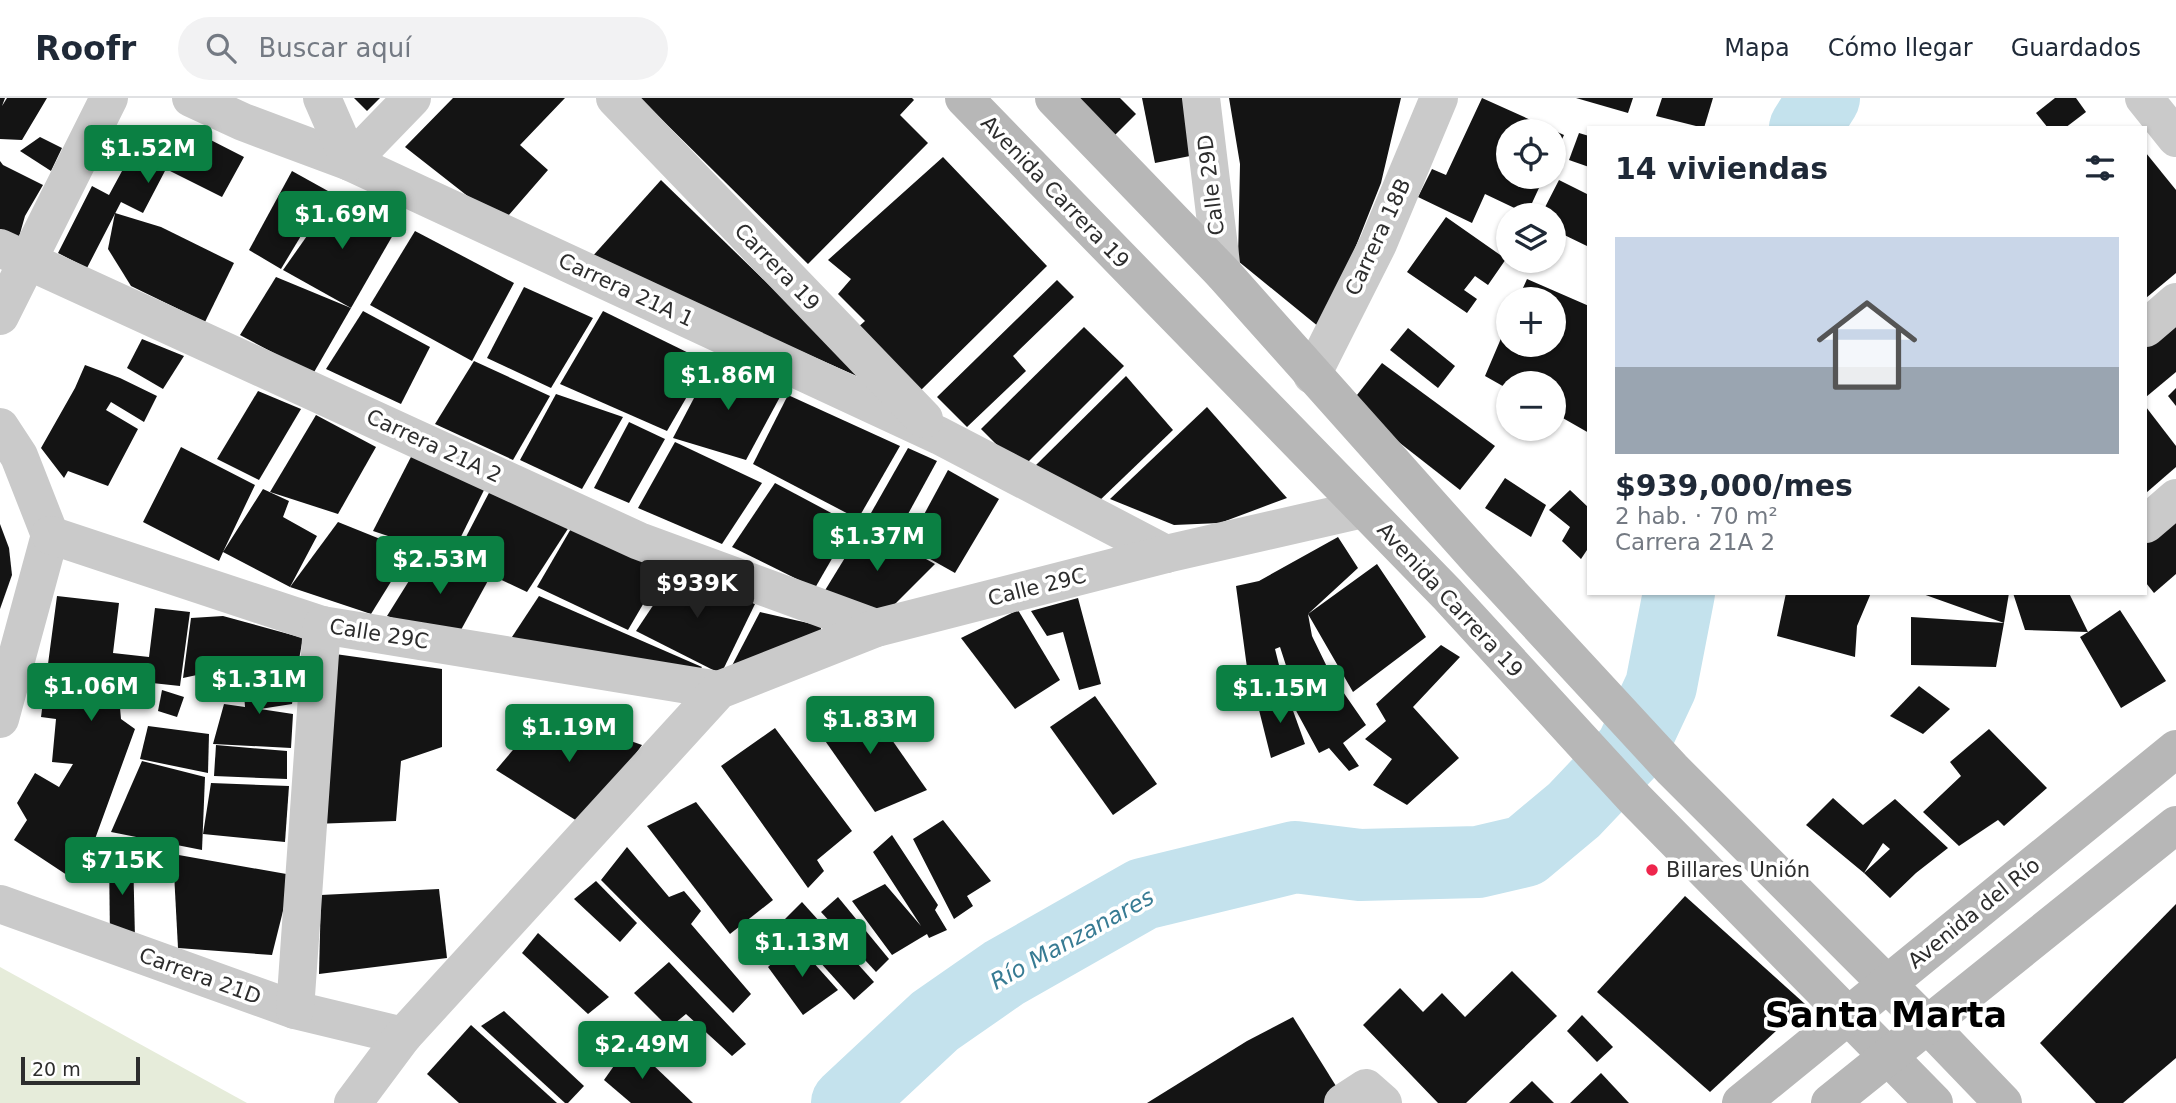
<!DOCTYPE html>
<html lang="es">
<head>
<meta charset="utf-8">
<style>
  body { margin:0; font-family:"DejaVu Sans",sans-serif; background:#f2f2f3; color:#1f2937; height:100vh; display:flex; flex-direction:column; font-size:26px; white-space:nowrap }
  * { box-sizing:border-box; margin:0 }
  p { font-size:23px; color:#747a83 }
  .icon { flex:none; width:38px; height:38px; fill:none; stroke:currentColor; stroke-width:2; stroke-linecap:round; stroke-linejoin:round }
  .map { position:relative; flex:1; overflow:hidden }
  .sheet { position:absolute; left:1587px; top:28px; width:560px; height:469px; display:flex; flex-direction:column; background:#fff; border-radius:0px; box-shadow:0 2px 5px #0004 }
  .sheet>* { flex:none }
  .controls { position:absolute; left:1496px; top:21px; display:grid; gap:14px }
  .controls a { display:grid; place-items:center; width:70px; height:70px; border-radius:50%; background:#fff; box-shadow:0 2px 5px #0004; font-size:35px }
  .scale { position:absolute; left:21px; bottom:18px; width:119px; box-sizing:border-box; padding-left:7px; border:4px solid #2d2d2d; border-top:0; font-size:19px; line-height:24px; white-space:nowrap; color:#2d2d2d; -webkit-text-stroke:5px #fff; paint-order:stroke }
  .price { position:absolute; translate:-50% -60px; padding:0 16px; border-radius:7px; background:#0b8043; color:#fff; font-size:23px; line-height:46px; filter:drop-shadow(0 2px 4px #0008) }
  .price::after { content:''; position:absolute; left:50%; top:42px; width:21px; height:16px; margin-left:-10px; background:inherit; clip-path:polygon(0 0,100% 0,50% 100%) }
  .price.active { background:#222; color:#fff }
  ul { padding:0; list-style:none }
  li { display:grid; align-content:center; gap:14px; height:371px; padding:0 28px }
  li+li { border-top:2px solid #e0e1e3 }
  li span { display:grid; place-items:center; height:217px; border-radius:0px; color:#555 }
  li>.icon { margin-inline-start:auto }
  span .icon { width:126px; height:126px; fill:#fffc; stroke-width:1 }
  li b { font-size:30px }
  h2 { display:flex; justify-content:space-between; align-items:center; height:84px; padding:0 28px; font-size:30px }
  header { display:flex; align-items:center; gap:42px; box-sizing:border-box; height:98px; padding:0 35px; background:#fff; border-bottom:2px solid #e0e1e3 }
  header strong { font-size:33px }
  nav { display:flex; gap:38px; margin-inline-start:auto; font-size:24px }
  .search { width:490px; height:63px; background:#f2f2f3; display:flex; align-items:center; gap:18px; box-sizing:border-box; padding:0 24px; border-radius:38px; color:#747a83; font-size:26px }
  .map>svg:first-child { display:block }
</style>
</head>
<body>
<header>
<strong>Roofr</strong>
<div class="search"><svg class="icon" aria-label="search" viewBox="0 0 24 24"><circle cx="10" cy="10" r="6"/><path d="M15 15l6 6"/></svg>Buscar aquí</div>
<nav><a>Mapa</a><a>Cómo llegar</a><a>Guardados</a></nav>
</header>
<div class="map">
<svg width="2176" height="1005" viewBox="0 0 2176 1005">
  <rect width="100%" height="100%" fill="#fff"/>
  <path fill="#e6ecda" d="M0,869L247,1005H0Z"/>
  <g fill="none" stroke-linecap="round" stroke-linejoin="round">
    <g stroke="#c4e2ed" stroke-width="72">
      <path d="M1805,30L1824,0"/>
      <path d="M847,1005L935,923L1004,875L1143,796L1295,759L1360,767L1478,764L1525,753L1574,712L1631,652L1661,588L1679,495"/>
    </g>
  </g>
  <g fill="#141414" fill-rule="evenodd">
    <path d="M0,0H5L2,8L7,0H47L22,42L0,41Z"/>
    <path d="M354,0H380L367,13Z"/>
    <path d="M453,0H565L520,47L548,72L502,125L405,49Z"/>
    <path d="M640,0H912L914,2L900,17L928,45L808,166Z"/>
    <path d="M1079,0H1120L1136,16L1115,37Z"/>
    <path d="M1142,0H1183L1195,57L1155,65Z"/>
    <path d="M1229,0H1401L1381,85L1352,158L1319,229L1238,163L1240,66Z"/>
    <path d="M1482,0L1564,37L1554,58V33H1508V79H1544L1527,116L1485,96L1472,125L1418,99L1432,71L1446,77Z"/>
    <path d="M1576,0H1633L1628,15Z"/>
    <path d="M1662,0H1713L1704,30L1656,18Z"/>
    <path d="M2055,0H2076L2086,14L2065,30H2048L2036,15Z"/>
    <path d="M147,27L180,45L166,71L195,34L244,59L222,99L166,71L143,115L121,104L87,170L58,155L92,88L109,97Z"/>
    <path d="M1579,35L1589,38V69L1569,62Z"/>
    <path d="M40,39L62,50L51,73L20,53Z"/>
    <path d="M2146,55L2176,92V175L2146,200Z"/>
    <path d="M943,59L1047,168L921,292L856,231L865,223L838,196L851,181L828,162Z"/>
    <path d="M0,63L3,67L43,87L25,118L19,139L0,131Z"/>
    <path d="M292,73L328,93L281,171L249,152Z"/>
    <path d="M661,82L868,283L591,160Z"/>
    <path d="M1559,82L1589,97V149L1554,132V117H1541Z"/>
    <path d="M333,101L401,123L351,210L283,172Z"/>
    <path d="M115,115L161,129L234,165L205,224L131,188L108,151Z"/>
    <path d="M1446,119L1506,161L1488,187L1475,178L1464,192L1477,201L1467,215L1407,174Z"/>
    <path d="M415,133L514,185L472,263L370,207Z"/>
    <path d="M276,179L351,210L313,276L240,237Z"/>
    <path d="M1527,181L1589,208V335L1554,315V285H1508V291L1485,278L1508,224V247H1554V201H1518Z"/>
    <path d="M1057,182L1074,199L1013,258L1026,273L967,329L937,299Z"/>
    <path d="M524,189L593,220L551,290L487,260Z"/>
    <path d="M2176,211V274L2146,299V236Z"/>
    <path d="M363,213L430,249L401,306L326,271Z"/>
    <path d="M603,213L707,264L667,333L560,286Z"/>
    <path d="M1084,229L1124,268L1021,371L981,331Z"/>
    <path d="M1408,230L1455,268L1438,290L1390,252Z"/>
    <path d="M142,241L184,258L163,291L127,270Z"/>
    <path d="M715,260L781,297L746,362L673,340Z"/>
    <path d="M474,263L550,298L513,362L435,326Z"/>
    <path d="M1382,265L1495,348L1460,392L1350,306Z"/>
    <path d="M85,267L120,280L157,298L144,324L111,304L106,312L138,331L108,388L68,373L64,380L41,350L75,290Z"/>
    <path d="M1126,278L1173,332L1098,404L1035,368Z"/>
    <path d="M2176,290V308L2168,298Z"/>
    <path d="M258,293L301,311L259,382L217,361Z"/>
    <path d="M556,296L623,319L582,391L520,362Z"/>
    <path d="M788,297L900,348L858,421L753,366Z"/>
    <path d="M1207,309L1287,400L1220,425L1174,427L1110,401Z"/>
    <path d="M2146,309L2176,348V369L2146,395Z"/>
    <path d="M316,317L376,349L338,416L270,394Z"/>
    <path d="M629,324L665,341L629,405L594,390Z"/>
    <path d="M675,344L762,385L722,446L638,410Z"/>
    <path d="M181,349L255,387L223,454L263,391L289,403L283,419L317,438L290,489L223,454L219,463L143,424Z"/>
    <path d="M908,350L937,363L896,438L867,422Z"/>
    <path d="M414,353L486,388L451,459L373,433Z"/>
    <path d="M948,372L999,401L955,475L907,448Z"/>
    <path d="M1505,380L1546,407L1531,439L1485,410Z"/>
    <path d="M775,385L852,426L815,490L732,449Z"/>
    <path d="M492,389L573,423L527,494L455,460Z"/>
    <path d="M1570,392L1589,410V449L1581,461L1562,443L1570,429L1549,412Z"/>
    <path d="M2176,406V476L2154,495L2146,485V430Z"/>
    <path d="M576,422L670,460L628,532L537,489Z"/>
    <path d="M338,424L410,453L371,516L290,489Z"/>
    <path d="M0,426L9,450L12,477L0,511Z"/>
    <path d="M865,427L935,466L883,518L824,494Z"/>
    <path d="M1338,439L1358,470L1308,516L1377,466L1426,539L1353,594L1308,516L1312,538L1330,575L1366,627L1343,645L1359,668L1349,673L1329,650L1319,655L1287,596L1330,575L1291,583L1280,549L1275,551L1284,587L1250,592L1236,488L1259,483Z"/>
    <path d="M427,454L490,479L456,541L387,518Z"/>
    <path d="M678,470L755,506L721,576L636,533Z"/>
    <path d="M1786,495H1871L1857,528L1855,559L1777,538Z"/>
    <path d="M1920,495H2009L2004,525L1996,569L1911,567V519L2004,525Z"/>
    <path d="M2013,495H2069L2088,534L2120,512L2166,583L2121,610L2080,539L2088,534L2025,532Z"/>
    <path d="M57,498L119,505L113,555L149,559L155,510L190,514L180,588L152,585L149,594L119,598L121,621L135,631L79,785L14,742L27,722L17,705L35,675L59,689L73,666L52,664L56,621L41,619Z"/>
    <path d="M539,498L702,569L690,585L506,548Z"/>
    <path d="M1078,500L1101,586L1079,592L1063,534L1047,538L1031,513Z"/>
    <path d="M1018,512L1060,582L1015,611L961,540Z"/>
    <path d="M760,514L821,528V540L725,581Z"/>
    <path d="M223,518L303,540L296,577L220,572L183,580L191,520Z"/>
    <path d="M1441,547L1460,559L1413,609L1459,660L1407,707L1373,687L1392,661L1365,641L1386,623L1376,606Z"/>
    <path d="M328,555L442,571V649L401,663L396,723L313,726Z"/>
    <path d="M243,581L296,582L292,606L260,611L293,616L291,650L213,646L224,606L245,609Z"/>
    <path d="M1919,588L1950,611L1923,636L1890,618Z"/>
    <path d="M162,592L184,599L177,619L158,613Z"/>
    <path d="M1287,596L1305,646L1271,660L1257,604Z"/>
    <path d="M1095,598L1157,686L1113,717L1050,629Z"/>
    <path d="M862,599L927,692L875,714L814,627Z"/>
    <path d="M546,613L642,647L585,728L496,672Z"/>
    <path d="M148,628L209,636L208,675L140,661Z"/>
    <path d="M775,630L852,733L817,762L824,773L808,790L721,668Z"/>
    <path d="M1989,631L2047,690L2004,728L1998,722L1959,748L1923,714L1961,678L1950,664Z"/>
    <path d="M216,647L287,653V681L214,678Z"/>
    <path d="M142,663L205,679L202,752L111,734Z"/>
    <path d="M211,685L289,688L285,744L203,736Z"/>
    <path d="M1833,700L1863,727L1895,701L1948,750L1916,775L1890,800L1864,775L1806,727ZM1883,745L1890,751L1864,775Z"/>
    <path d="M696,704L773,802L730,836L647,728Z"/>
    <path d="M943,722L991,783L967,798L973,808L954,821L913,741Z"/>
    <path d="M892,737L938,807L935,812L947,832L929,840L927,836L892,857L852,803L885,786L921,828L873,754Z"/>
    <path d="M627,749L669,799L684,793L701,813L691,826L751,896L733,915L601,782Z"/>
    <path d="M133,755L135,841L110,842L109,756Z"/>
    <path d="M173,756L292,777L272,857L178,850Z"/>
    <path d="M596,783L637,825L620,844L574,801Z"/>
    <path d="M439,791L447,860L319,876L321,797Z"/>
    <path d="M1685,798L1805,906L1710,994L1597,894Z"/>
    <path d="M838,799L889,861L876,874L821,814Z"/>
    <path d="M802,804L874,884L854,902L783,823Z"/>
    <path d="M2176,806V960L2123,1005H2096L2040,945Z"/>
    <path d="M538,835L609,899L588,916L522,855Z"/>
    <path d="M795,844L838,892L803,917L768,869Z"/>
    <path d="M669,864L746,946L732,958L686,916L669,930L634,895Z"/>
    <path d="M1512,873L1557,918L1466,1005H1438L1363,927L1400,890L1423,914L1442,895L1465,919Z"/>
    <path d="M504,913L584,988L568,1005H565L481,928Z"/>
    <path d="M1582,917L1613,949L1597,964L1567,933Z"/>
    <path d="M1293,919L1341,996L1329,1005H1147L1247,943Z"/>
    <path d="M471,927L557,1005H459L427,976Z"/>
    <path d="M630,945L693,1005H631L604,982Z"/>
    <path d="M1601,975L1629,1005H1570Z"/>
    <path d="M1532,983L1554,1005H1509Z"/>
  </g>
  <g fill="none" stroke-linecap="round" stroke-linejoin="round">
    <g stroke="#cacaca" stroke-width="38">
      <path d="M191,0L243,24L350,64L940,338L1166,456"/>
      <path d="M322,0L350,64L412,0"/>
      <path d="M615,0L924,321"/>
      <path d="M1201,0L1222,174"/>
      <path d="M2144,0L2176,40"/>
      <path d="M0,150L639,443L876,530"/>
      <path d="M0,218L109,0"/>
      <path d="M2146,230L2176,204"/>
      <path d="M1312,277L1378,146L1439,0"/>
      <path d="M0,329L19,358L50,437L0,621"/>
      <path d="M2146,426L2176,400"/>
      <path d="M50,437L322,527L719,592"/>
      <path d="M0,806L295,912L403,938"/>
      <path d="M295,912L322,527"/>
      <path d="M353,1005L403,938L719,592L876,530L1166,456L1363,411"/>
      <path d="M1343,1005L1366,990L1383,1005"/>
    </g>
    <g stroke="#b7b7b7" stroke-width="38">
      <path d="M964,0L1447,496L1634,700L1934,1005"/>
      <path d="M1054,0L1222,174L1480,463L1672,671L1929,928L2003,1005"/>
      <path d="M1741,1005L2176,651"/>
      <path d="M1830,1005L2176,727"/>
    </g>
  </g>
  <circle fill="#ee254c" stroke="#fff" stroke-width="2.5" cx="1652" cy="772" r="7"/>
  <g text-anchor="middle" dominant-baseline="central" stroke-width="7" stroke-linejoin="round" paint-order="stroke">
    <g font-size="21" fill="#2d2d2d" stroke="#fff">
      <text transform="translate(1211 87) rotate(-97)">Calle 29D</text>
      <text transform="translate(1055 94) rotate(46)">Avenida Carrera 19</text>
      <text transform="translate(1378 139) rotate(-65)">Carrera 18B</text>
      <text transform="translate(777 169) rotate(46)">Carrera 19</text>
      <text transform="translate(626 192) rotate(25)">Carrera 21A 1</text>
      <text transform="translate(434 348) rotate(25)">Carrera 21A 2</text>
      <text transform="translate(1037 489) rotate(-14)">Calle 29C</text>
      <text transform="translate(1450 502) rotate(47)">Avenida Carrera 19</text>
      <text transform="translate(379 536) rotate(9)">Calle 29C</text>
      <text transform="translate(1974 815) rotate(-39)">Avenida del Río</text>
      <text transform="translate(200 878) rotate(20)">Carrera 21D</text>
    </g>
    <g font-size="21" fill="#2d2d2d" stroke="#fff" text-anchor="start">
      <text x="1666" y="772">Billares Unión</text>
    </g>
    <g font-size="23" font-style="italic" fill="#377b93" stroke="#fff">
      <text transform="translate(1072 841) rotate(-29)">Río Manzanares</text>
    </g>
    <g font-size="35" font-weight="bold" fill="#000" stroke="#fff">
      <text x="1886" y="917">Santa Marta</text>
    </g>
  </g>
</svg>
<div class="controls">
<a><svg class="icon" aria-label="locate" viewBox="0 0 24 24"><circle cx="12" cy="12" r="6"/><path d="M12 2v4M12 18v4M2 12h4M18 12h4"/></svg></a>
<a><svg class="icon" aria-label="layers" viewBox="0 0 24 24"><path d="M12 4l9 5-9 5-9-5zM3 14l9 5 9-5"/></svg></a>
<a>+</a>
<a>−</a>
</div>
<div class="scale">20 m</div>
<b class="price" style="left:148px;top:87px">$1.52M</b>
<b class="price" style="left:342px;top:153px">$1.69M</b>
<b class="price" style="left:728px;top:314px">$1.86M</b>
<b class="price" style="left:877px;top:475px">$1.37M</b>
<b class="price" style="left:440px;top:498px">$2.53M</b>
<b class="price active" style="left:697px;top:522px">$939K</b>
<b class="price" style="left:259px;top:618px">$1.31M</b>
<b class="price" style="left:91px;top:625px">$1.06M</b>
<b class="price" style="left:1280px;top:627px">$1.15M</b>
<b class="price" style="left:870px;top:658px">$1.83M</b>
<b class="price" style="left:569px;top:666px">$1.19M</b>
<b class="price" style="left:122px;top:799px">$715K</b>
<b class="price" style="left:802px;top:881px">$1.13M</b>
<b class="price" style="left:642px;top:983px">$2.49M</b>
<section class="sheet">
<h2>14 viviendas<svg class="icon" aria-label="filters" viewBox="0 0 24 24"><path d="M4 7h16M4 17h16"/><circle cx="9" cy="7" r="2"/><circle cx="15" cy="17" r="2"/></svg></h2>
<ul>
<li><span style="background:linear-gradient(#c9d6e8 60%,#9aa5b1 0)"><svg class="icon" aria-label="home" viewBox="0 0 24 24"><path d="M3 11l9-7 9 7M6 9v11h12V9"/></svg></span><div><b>$939,000/mes</b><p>2 hab. · 70 m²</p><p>Carrera 21A 2</p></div></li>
</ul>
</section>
</div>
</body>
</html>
